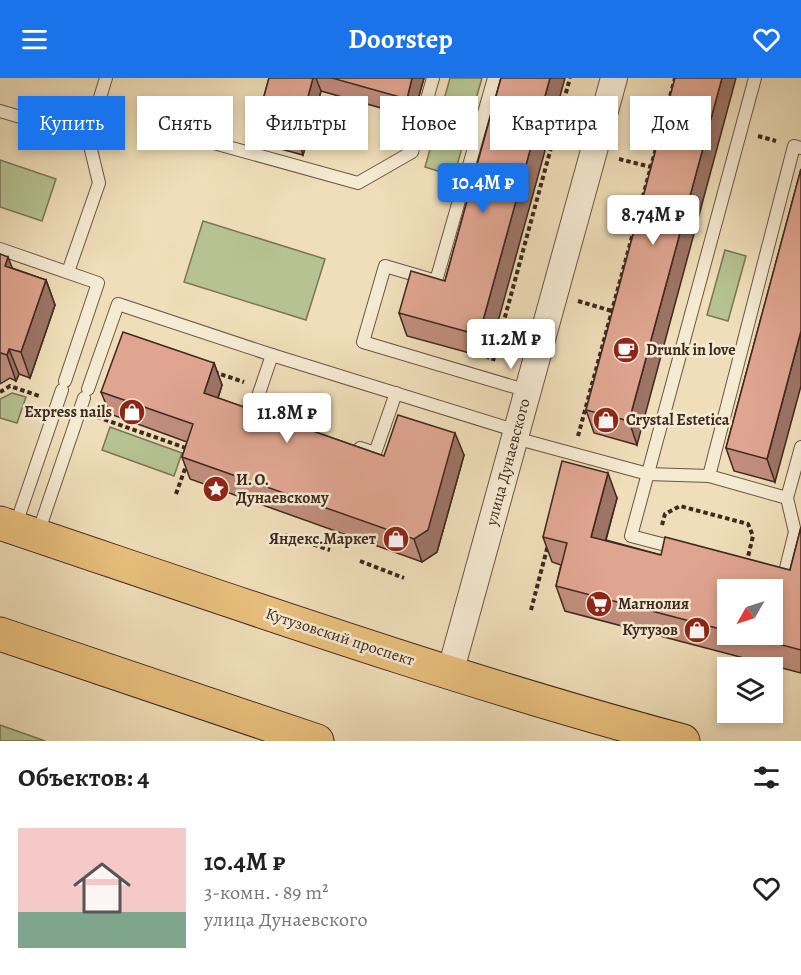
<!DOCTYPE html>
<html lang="ru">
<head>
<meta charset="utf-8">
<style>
  body { margin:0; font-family:Alegreya,serif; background:#f2f2f2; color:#222; height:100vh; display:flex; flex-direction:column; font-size:22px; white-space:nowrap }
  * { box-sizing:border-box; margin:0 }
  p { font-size:20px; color:#767676 }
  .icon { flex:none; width:33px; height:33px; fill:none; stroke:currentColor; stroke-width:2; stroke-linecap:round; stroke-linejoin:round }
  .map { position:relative; height:663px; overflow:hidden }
  .drawer { display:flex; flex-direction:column; background:#fff; flex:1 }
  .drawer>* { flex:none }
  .guide { position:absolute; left:18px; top:18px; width:765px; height:54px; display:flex; gap:12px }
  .needle { width:39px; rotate:231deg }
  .buttons { position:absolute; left:717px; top:501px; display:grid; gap:12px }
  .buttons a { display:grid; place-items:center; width:66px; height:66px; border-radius:0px; background:#fff; box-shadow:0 3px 9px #0003; font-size:30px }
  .price { position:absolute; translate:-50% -51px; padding:0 14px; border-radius:6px; background:#fff; color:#222; font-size:20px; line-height:39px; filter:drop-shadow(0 2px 3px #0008) }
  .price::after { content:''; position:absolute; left:50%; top:36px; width:18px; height:14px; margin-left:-9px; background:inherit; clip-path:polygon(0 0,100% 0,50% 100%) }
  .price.current { background:#1a73e8; color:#fff }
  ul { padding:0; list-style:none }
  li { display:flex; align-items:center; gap:18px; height:150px; padding:0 18px }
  li span { display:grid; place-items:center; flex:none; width:168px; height:120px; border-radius:0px; color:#555 }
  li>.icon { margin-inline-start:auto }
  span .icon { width:72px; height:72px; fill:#fffc; stroke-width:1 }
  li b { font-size:26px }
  h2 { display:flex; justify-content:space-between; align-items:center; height:72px; padding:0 18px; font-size:26px }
  .tag { padding:0 21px; border-radius:0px; background:#fff; box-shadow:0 3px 9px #0003; font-size:21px; line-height:54px }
  .tag.current { background:#1a73e8; color:#fff }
  header { display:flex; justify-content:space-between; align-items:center; height:78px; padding:0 18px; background:#1a73e8; color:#fff; font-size:27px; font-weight:600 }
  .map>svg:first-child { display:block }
</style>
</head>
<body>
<header><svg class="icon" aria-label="menu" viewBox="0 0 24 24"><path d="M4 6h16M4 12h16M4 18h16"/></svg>Doorstep<svg class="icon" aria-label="heart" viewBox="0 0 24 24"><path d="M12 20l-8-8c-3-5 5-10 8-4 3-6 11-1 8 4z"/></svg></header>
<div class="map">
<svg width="801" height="663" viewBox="0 0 801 663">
  <rect width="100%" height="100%" fill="#efdeb9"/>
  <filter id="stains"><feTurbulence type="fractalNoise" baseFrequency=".00333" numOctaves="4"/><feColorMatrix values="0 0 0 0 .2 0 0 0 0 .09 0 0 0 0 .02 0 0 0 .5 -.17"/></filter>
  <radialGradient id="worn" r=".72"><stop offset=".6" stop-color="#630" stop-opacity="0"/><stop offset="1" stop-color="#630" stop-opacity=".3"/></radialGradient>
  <g fill="#b6c291" stroke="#7a7558" stroke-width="1.5">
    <path d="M450,0H482L454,98L425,89Z"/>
    <path d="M0,82L56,101L42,143L0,129Z"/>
    <path d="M203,143L325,181L306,242L184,204Z"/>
    <path d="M725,172L746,178L728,243L707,237Z"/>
    <path d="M12,315L26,319L17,345L0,340V321Z"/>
    <path d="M110,349L182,375L174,398L102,372Z"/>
    <path d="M0,647L45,663H0Z"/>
  </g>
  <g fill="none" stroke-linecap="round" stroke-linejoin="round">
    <defs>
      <g id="service">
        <path d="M494,0L436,203L385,188L363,264L528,313"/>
        <path d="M0,33L88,59L106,0"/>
        <path d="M167,52L358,105L412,74L433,0"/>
        <path d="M0,171L98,205L65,303"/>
        <path d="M68,194L99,105L88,59"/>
        <path d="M88,311L118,226L272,277L517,353"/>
        <path d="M267,338L253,333L272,277"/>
        <path d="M515,360L648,396L709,398L787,420"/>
        <path d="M360,370L375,375L396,315"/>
        <path d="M709,398L794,68L801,70"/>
        <path d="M15,449L62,312"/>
        <path d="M37,458L84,320"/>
        <path d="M677,470L631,458L755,0"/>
        <path d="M778,497L784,498L795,454L787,420L801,369"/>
      </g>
      <path id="minor" d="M450,595L614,0"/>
      <g id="primary">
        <path d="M0,445C226,521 452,601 683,663"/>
        <path d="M0,556L317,663"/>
      </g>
    </defs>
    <use href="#service" stroke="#6a5646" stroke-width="14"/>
    <use href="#minor" stroke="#6a5646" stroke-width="28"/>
    <use href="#primary" stroke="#3e281f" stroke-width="35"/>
    <g stroke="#3e281f" stroke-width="4" stroke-dasharray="4.5 3" stroke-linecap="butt">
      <path d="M758,58L776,63"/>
      <path d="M619,81L651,89"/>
      <path d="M578,223L612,233"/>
      <path d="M493,283L570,0"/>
      <path d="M214,294L244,304"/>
      <path d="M0,314L10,308L39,318"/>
      <path d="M97,339L189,371"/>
      <path d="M578,358L675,0"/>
      <path d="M176,416L187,385"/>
      <path d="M662,447L665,436L680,428L748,446L753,458L747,483"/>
      <path d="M285,457L330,472"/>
      <path d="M360,483L404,500"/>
      <path d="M531,532L548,467"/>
    </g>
    <use href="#service" stroke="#f5ead2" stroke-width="12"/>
    <use href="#minor" stroke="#f5ead2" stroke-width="26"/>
    <use href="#primary" stroke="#e8bf7c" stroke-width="33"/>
  </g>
  <g fill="#c18e7d" stroke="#3e281f" stroke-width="1.5" fill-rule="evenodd">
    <path d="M269,0H424L413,39L321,13L303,77L262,66L256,47Z"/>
    <path d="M501,0L488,280L407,258L399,235L445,203Z"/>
    <path d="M675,0L637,367L594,355L586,332Z"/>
    <path d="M801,91L775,404L734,393L726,370Z"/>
    <path d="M0,176L12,190L46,202L55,227L30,300L19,296L16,303L10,300L0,306Z"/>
    <path d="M214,285L222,307L218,320L384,378L464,377L437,474L422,484L190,401L182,379L187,364L110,336L101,314Z"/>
    <path d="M617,420L606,462L661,477L790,492L801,449V595L565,533L556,508L561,487L552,484L543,459ZM728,512L772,556H728Z"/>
  </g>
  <g fill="#9d7466" stroke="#3e281f" stroke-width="1.5">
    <path d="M313,0H316L321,13L303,77L297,59Z"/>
    <path d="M412,0H424L413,39L407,21Z"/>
    <path d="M550,0H565L488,280L479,257Z"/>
    <path d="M722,0H736L637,367L629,343Z"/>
    <path d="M8,179L18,205L5,188Z"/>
    <path d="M46,202L55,227L30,300L21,274Z"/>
    <path d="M801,253V308L775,404L767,381Z"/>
    <path d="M9,271L19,296L16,303L7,277Z"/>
    <path d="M214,285L222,307L212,338L204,315Z"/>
    <path d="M455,355L464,377L437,474L422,484L414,461Z"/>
    <path d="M608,395L617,420L600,483L591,459Z"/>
  </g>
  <g fill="#e0a591" stroke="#3e281f" stroke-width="1.5">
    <path d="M269,0H313L297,59L256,47Z"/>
    <path d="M332,0H412L407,21Z"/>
    <path d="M501,0H550L479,257L399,235L411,193L445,203Z"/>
    <path d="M675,0H722L629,343L586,332Z"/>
    <path d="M801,91V253L767,381L726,370Z"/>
    <path d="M0,176L8,179L5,188L46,202L21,274L9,271L7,277L1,275H0Z"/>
    <path d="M123,254L214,285L204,315L384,378L398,337L455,355L428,452L414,461L182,379L193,346L101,314Z"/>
    <path d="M562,383L608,395L591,459L661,477L665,459L790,492L801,449V572L740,556H772V512H728V553L556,508L567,465L543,459Z"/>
  </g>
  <defs>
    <symbol id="cafe-disc" viewBox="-11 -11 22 22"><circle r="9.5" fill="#8f2418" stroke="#f5ead2"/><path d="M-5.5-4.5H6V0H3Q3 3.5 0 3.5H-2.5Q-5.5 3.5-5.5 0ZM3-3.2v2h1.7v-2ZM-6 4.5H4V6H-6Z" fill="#fff"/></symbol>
    <symbol id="shop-disc" viewBox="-11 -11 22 22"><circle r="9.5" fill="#8f2418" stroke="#f5ead2"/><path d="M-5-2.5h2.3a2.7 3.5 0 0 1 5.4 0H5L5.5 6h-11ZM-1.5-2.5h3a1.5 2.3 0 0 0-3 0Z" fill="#fff"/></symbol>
    <symbol id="sight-disc" viewBox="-11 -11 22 22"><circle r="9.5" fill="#8f2418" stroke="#f5ead2"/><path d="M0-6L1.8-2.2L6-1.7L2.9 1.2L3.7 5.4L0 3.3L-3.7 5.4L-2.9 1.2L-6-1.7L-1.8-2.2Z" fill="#fff"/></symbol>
    <symbol id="supermarket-disc" viewBox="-11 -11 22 22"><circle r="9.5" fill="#8f2418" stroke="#f5ead2"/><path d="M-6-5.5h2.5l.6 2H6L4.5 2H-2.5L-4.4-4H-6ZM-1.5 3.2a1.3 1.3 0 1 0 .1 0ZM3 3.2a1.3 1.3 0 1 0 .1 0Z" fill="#fff"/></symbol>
  </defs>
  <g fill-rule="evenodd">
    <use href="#cafe-disc" x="611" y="257" width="30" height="30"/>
    <use href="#shop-disc" x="117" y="319" width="30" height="30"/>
    <use href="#shop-disc" x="591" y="327" width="30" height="30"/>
    <use href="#sight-disc" x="201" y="396" width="30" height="30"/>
    <use href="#shop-disc" x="381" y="446" width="30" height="30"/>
    <use href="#supermarket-disc" x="584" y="511" width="30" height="30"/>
    <use href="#shop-disc" x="682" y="537" width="30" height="30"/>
  </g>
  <g text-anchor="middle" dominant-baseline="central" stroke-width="5" stroke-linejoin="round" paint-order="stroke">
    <g font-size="16" font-weight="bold" fill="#3e281f" stroke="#f5ead2" text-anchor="start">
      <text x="646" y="272">Drunk in love</text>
      <text x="112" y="334" text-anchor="end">Express nails</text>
      <text x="626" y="342">Crystal Estetica</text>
      <text x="236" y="402">И. О.<tspan x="236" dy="18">Дунаевскому</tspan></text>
      <text x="376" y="461" text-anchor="end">Яндекс.Маркет</text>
      <text x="618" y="526">Магнолия</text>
      <text x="678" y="552" text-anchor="end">Кутузов</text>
    </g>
    <g font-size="16" fill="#3e281f" stroke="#f5ead2">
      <text transform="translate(508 384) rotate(-75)">улица Дунаевского</text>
      <text transform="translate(340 559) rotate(18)">Кутузовский проспект</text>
    </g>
  </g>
  <rect width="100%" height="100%" filter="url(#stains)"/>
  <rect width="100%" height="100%" fill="url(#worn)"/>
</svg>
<div class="buttons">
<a><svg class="needle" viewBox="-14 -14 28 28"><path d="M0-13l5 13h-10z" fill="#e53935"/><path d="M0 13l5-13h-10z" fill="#767676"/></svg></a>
<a><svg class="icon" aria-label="layers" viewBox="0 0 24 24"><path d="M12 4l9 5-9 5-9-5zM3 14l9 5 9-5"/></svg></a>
</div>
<b class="price current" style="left:483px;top:136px">10.4M ₽</b>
<b class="price" style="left:653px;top:168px">8.74M ₽</b>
<b class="price" style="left:511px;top:292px">11.2M ₽</b>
<b class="price" style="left:287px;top:366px">11.8M ₽</b>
<div class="guide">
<a class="tag current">Купить</a>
<a class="tag">Снять</a>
<a class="tag">Фильтры</a>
<a class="tag">Новое</a>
<a class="tag">Квартира</a>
<a class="tag">Дом</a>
</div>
</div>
<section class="drawer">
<h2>Объектов: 4<svg class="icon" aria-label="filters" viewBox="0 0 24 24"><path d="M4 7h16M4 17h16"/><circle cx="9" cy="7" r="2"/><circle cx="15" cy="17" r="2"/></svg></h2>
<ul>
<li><span style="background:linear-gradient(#f6c9c9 70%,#7fa58c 0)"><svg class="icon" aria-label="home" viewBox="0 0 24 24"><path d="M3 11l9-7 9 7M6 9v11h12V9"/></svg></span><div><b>10.4M ₽</b><p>3-комн. · 89 m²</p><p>улица Дунаевского</p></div><svg class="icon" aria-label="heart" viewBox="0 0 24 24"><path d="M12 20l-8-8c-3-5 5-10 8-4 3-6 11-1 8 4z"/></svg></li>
</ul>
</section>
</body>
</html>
